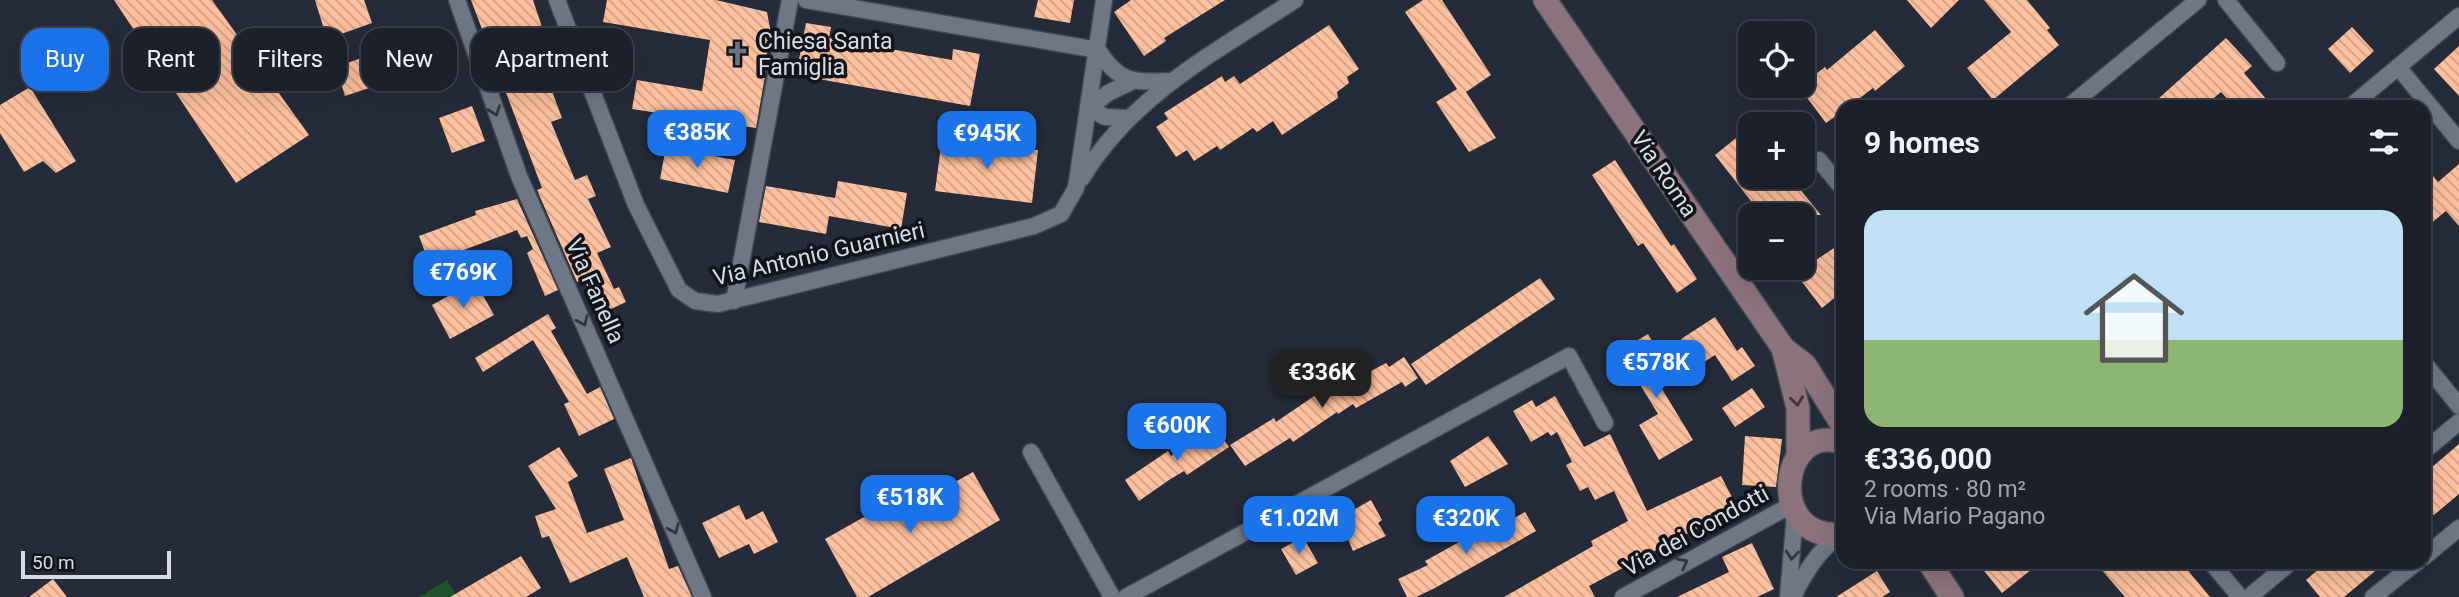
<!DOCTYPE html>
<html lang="en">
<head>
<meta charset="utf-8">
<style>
  body { margin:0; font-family:Roboto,sans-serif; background:#292d36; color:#f1f3f6; height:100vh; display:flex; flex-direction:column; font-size:26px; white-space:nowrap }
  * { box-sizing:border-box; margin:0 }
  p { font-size:23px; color:#a0a3a8 }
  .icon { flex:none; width:38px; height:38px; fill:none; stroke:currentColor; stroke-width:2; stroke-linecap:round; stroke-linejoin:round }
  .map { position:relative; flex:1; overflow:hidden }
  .side { position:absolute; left:1836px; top:100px; width:595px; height:469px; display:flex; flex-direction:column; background:#1c202a; border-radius:21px; box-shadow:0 7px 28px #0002,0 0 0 2px #3a3e47 }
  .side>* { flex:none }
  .top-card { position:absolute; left:21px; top:28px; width:665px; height:63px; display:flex; gap:14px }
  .controls { position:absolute; left:1738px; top:21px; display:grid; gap:14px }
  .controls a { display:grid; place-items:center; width:77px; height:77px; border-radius:14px; background:#1c202a; box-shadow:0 7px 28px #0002,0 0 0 2px #3a3e47; font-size:35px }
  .scale { position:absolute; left:21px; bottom:18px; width:150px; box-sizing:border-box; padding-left:7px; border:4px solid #d7dce4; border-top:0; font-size:19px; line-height:24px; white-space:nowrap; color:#d7dce4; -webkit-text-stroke:5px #111419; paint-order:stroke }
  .price { position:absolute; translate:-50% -60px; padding:0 16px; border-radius:14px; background:#1a73e8; color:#fff; font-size:23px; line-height:46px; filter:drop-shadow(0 2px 4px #0008) }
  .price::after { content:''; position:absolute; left:50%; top:42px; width:21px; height:16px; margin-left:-10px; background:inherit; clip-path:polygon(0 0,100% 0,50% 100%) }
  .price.active { background:#222; color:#fff }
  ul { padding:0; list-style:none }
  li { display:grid; align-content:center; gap:14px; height:371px; padding:0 28px }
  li+li { border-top:2px solid #3a3e47 }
  li span { display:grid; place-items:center; height:217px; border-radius:21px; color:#555 }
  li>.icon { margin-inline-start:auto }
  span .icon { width:126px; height:126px; fill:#fffc; stroke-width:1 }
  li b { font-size:30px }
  h2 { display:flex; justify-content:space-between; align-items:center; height:84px; padding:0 28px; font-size:30px }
  .tag { padding:0 24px; border-radius:21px; background:#1c202a; box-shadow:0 7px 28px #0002,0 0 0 2px #3a3e47; font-size:24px; line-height:63px }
  .tag.active { background:#1a73e8; color:#fff }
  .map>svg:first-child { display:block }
</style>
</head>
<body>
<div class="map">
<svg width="2459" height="597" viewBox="0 0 2459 597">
  <defs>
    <pattern id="building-back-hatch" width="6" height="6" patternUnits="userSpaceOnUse" patternTransform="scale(1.75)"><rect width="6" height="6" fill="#febf9c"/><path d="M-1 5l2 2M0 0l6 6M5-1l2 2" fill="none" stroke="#cea086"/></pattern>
  </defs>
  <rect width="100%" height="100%" fill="#252b38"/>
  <path fill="#21532d" d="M447,580L457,597H419Z"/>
  <g fill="url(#building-back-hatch)">
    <path d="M114,0H212L309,135L236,183Z"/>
    <path d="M315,0H364L372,23L327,39Z"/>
    <path d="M471,0H533L555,66L544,70L562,118L551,122L575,180L587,175L596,196L588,199L611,247L597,253L614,289L619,287L626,302L600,314L584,279L577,282L537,190L542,188Z"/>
    <path d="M607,0H716L767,12L772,39L763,65L766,70L756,128L632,109L637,80L702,91L710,40L603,22Z"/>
    <path d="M1038,0H1074L1070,23L1034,17Z"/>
    <path d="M1131,0H1225L1164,38L1166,41L1144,56L1114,12Z"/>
    <path d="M1423,0H1442L1491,75L1466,92L1496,138L1469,152L1436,102L1457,89L1405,12Z"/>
    <path d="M1907,0H1959L1931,28Z"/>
    <path d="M1984,0H2027L2050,28L2047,30L2059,45L1993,100L1967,68L2011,32Z"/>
    <path d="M806,23L831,27L829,38L952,60L953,49L980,54L970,106L796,75Z"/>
    <path d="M1329,25L1359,69L1347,77L1349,83L1337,92L1338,98L1332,102L1282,135L1273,121L1257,132L1253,128L1220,150L1217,146L1194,161L1187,150L1176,157L1156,127L1168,119L1164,113L1222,76L1225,82L1234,76L1240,84Z"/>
    <path d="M2352,27L2374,51L2350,73L2328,49Z"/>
    <path d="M445,28L456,59L429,69L417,38Z"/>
    <path d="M1875,30L1905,66L1875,91L1873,88L1848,107H1843V111L1826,123L1799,87L1825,67L1827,70Z"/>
    <path d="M2226,38L2252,66L2244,73L2273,107H2235L2221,92L2203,107H2149Z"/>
    <path d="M2459,46V96L2434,69Z"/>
    <path d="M381,51L390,81L345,96L336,67Z"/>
    <path d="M30,87L76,161L56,173L43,161L24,172L0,133V105Z"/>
    <path d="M472,106L485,141L452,153L439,118Z"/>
    <path d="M1741,134L1750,146V177H1790L1821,215H1762L1715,155Z"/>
    <path d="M942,139L1038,150L1032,203L935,191Z"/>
    <path d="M666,147L735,160L728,193L660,179Z"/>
    <path d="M1615,160L1671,246L1674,244L1697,279L1677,293L1643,243L1638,246L1592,175Z"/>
    <path d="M2459,164V226L2446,211L2424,229V165L2438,182Z"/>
    <path d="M838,181L907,193L901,229L829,216L826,234L759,222L766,186L835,198Z"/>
    <path d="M517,199L558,290L545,296L527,253L533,249L527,236L521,238L517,230L461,251L464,259L432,271L419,236L476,215L475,211Z"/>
    <path d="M1843,242V291L1822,308L1799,278L1813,267L1810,264Z"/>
    <path d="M1540,278L1555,299L1426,385L1411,364Z"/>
    <path d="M475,281L494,315L450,339L432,305Z"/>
    <path d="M548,314L556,328L551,331L587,394L600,387L614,419L579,436L564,404L569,402L533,340L483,372L475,358Z"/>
    <path d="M1715,317L1737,351L1742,347L1755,366L1732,381L1715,355L1698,366L1681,339Z"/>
    <path d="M1648,334L1662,357L1657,360L1665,374L1656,379L1693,440L1659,460L1639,425L1658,414L1633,373L1629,375L1621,361L1633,354L1628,346Z"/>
    <path d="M1404,357L1418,378L1405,387L1402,382L1356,408L1353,404L1338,414L1337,412L1293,442L1290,438L1245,466L1230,445L1274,418L1276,422L1320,392L1322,395L1337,385L1339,388L1386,363L1389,367Z"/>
    <path d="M1752,388L1765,407L1735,427L1722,408Z"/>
    <path d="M1555,396L1584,447L1610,434L1647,511L1721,476L1737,507L1589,586L1595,597H1504L1593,546L1591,541L1628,521L1614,491L1595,500L1588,487L1580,491L1566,465L1572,462L1557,432L1551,436L1548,432L1531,442L1513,411L1532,400L1536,407Z"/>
    <path d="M1214,426L1229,447L1187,475L1184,471L1169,480L1139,501L1125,480L1168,451L1171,456Z"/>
    <path d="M1488,436L1508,464L1465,487L1450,461Z"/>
    <path d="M1745,436L1782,439L1776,487L1742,485Z"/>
    <path d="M2459,444V494L2434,515L2424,503V474Z"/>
    <path d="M559,447L578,476L568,482L587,533L624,520L604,469L631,458L669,569L678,566L692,597H644L627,557L570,583L549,536L542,538L535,516L556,509L528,466Z"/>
    <path d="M973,472L1000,520L868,597H857L825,539L903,495L910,507Z"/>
    <path d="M1371,500L1382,520L1378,523L1386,536L1353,551L1339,518Z"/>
    <path d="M739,505L746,520L763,511L778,542L754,554L749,544L719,558L702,523Z"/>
    <path d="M1525,512L1536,531L1435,588L1416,597H1407L1398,579L1428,565L1425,561L1486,527L1489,532Z"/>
    <path d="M1303,537L1318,563L1296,575L1281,549Z"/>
    <path d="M1752,543L1774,589L1757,597H1677L1729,572L1722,557Z"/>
    <path d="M521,556L541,588L526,597H450Z"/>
    <path d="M1977,562H2041L2002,593Z"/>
    <path d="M2095,562H2181L2210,597H2125Z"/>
    <path d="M2327,562H2386L2344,597H2320L2306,580Z"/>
    <path d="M1877,571L1890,592L1882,597H1836Z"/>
    <path d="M53,579L67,597H29Z"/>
  </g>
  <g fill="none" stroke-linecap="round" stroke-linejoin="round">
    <defs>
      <g id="street">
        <path d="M457,0L519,176L703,597"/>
        <path d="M557,0L636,205L679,290L695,301L718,304L1034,226L1061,214L1076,188L1104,0"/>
        <path d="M806,0L1098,50"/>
        <path d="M2226,0L2277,63"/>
        <path d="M1098,50C1120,85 1135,82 1173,81"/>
        <path d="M2398,67L2459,141"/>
        <path d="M2068,107L2198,0"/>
        <path d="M2350,107L2459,16"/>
        <path d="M1089,108L1108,93L1131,82"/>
        <path d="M1089,108L1105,117L1126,118"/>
        <path d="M1819,160L1843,189"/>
        <path d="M1082,178C1131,96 1217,51 1295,0"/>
        <path d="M734,301L790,0"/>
        <path d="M2424,363L2459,406"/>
        <path d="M2424,451L2459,422"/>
        <path d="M1031,452L1112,597"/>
        <path d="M2424,557L2459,528"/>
        <path d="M2211,562L2240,597"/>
        <path d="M1126,597L1569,356L1605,423"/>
        <path d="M1623,597L1791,505"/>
        <path d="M1788,597L1795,513"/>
        <path d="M1793,597C1805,572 1818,551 1840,535"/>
        <path d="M2249,597L2291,562"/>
        <path d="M2373,597L2417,562"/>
      </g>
      <g id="secondary">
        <path d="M1545,0L1783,348L1798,408V456"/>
        <path d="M1783,348L1805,365L1843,426"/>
        <path d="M1843,443C1779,420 1765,543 1843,534"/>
        <path d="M1929,562L1952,597"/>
      </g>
    </defs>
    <use href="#street" stroke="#424852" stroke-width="19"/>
    <use href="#secondary" stroke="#424852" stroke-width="26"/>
    <use href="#street" stroke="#6f7785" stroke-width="16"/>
    <use href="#secondary" stroke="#8b737c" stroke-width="23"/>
  </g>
  <defs><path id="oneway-chevron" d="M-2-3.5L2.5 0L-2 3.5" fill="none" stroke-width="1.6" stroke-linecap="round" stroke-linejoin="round" transform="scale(1.75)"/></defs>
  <g stroke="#32373f">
    <use href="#oneway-chevron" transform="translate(495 111) rotate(70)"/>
    <use href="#oneway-chevron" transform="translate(583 321) rotate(66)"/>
    <use href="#oneway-chevron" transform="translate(674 529) rotate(67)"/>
    <use href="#oneway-chevron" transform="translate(1792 555) rotate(95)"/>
    <use href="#oneway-chevron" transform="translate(1683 563) rotate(-28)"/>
  </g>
  <use stroke="#3c353c" href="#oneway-chevron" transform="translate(1797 401) rotate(83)"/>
  <defs>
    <symbol id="church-bare" viewBox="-9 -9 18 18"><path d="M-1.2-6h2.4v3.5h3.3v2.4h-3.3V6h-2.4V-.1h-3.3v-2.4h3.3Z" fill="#6b7280" stroke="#111419" stroke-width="2.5" paint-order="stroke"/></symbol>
  </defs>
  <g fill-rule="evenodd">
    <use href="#church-bare" x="720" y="36" width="35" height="35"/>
  </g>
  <g text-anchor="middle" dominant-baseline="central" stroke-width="7" stroke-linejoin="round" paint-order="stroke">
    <g font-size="23" fill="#d7dce4" stroke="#111419" text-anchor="start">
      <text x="758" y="41">Chiesa Santa<tspan x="758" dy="26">Famiglia</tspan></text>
    </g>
    <g font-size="23" fill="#d7dce4" stroke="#111419">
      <text transform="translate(1664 174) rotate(56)">Via Roma</text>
      <text transform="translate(819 254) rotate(-13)">Via Antonio Guarnieri</text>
      <text transform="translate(595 291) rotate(66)">Via Fanella</text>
      <text transform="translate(1696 531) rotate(-29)">Via dei Condotti</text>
    </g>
  </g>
</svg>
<div class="controls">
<a><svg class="icon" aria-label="locate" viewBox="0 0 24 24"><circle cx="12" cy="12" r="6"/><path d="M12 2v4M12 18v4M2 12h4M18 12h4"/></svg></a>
<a>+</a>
<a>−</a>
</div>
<div class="scale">50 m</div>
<b class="price" style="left:697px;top:170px">€385K</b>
<b class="price" style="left:987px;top:171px">€945K</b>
<b class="price" style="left:463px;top:310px">€769K</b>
<b class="price" style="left:1656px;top:400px">€578K</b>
<b class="price active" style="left:1322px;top:410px">€336K</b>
<b class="price" style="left:1177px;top:463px">€600K</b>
<b class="price" style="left:910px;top:535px">€518K</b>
<b class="price" style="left:1299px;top:556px">€1.02M</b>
<b class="price" style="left:1466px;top:556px">€320K</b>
<div class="top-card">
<a class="tag active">Buy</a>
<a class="tag">Rent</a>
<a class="tag">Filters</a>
<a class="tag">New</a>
<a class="tag">Apartment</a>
</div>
<section class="side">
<h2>9 homes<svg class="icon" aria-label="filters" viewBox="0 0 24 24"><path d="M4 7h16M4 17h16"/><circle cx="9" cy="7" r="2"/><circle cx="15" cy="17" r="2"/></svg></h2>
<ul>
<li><span style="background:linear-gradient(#bfe0f5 60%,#8fb573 0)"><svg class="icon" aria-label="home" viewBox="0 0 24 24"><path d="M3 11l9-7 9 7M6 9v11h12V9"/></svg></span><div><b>€336,000</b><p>2 rooms · 80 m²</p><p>Via Mario Pagano</p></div></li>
</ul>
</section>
</div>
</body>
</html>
